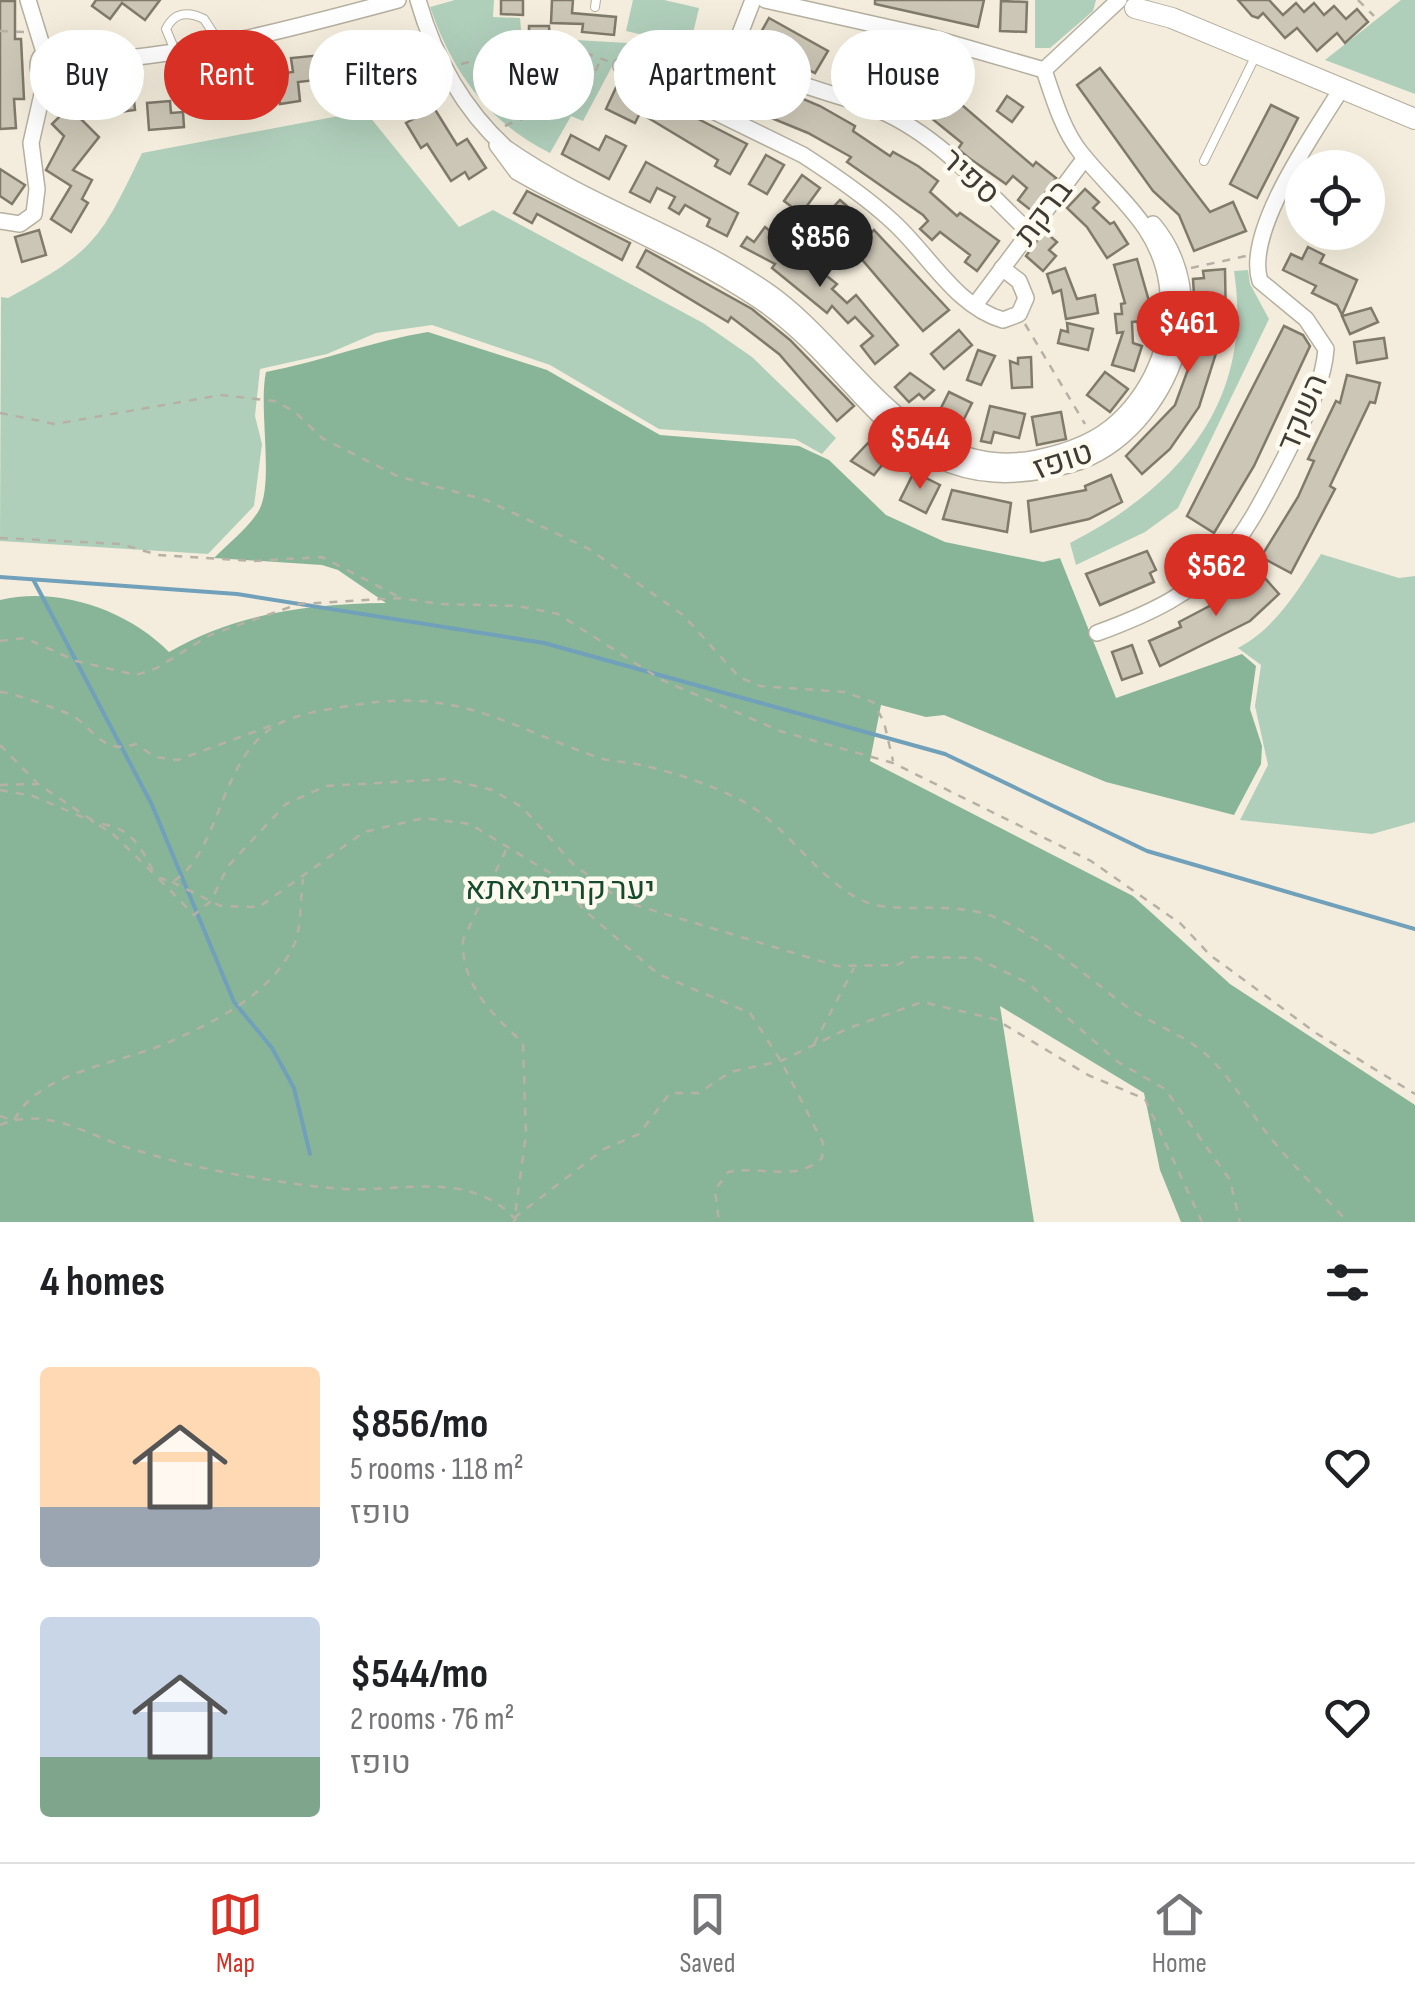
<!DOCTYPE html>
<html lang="en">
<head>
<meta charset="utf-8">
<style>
  body { margin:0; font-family:"Sofia Sans Condensed",Heebo,sans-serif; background:#f2f2f2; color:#202124; height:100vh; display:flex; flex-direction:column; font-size:38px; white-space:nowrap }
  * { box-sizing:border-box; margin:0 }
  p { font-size:32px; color:#757577 }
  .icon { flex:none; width:55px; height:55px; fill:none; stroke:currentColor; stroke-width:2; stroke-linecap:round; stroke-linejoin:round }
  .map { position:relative; height:1222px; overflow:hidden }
  .sheet { display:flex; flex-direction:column; background:#fff; flex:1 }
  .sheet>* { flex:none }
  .top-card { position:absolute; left:30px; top:30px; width:1355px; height:90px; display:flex; gap:20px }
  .controls { position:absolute; left:1285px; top:150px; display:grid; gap:20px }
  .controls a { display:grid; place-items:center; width:100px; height:100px; border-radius:50%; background:#fff; box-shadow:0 10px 40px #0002; font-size:50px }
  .price { position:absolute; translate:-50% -85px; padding:0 22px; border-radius:35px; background:#d93025; color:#fff; font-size:32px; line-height:65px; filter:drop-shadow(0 2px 5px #0008) }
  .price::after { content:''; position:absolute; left:50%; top:60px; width:30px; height:22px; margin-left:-15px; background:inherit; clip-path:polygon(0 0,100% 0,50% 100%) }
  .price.current { background:#222; color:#fff }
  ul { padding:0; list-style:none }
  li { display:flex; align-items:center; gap:30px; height:250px; padding:0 40px }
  li span { display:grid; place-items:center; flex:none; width:280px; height:200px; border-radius:10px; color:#555 }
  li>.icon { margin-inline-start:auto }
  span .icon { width:120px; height:120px; fill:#fffc; stroke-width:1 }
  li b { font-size:42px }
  h2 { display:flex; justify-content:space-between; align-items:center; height:120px; padding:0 40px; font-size:42px }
  .tag { padding:0 35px; border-radius:45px; background:#fff; box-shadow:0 10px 40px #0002; font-size:35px; line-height:90px }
  .tag.current { background:#d93025; color:#fff }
  .dock { display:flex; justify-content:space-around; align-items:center; height:140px; border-top:2px solid #e0e0e0; background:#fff; font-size:28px; color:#757577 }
  .dock a { display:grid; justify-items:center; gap:5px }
  .dock .current { color:#d93025 }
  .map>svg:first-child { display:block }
</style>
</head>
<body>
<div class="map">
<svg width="1415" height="1222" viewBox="0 0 1415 1222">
  <rect width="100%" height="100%" fill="#f4eddd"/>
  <g fill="#b0cfbb">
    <path d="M455,0H494L493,17L520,18L522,40L503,44L514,83L553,72L557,39L628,43L685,63L672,83L616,59L583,121L571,116L550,153C488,122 453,73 430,7Z"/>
    <path d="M633,0H664L699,8L690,46L626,31Z"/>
    <path d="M1035,0H1096L1093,11L1050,48H1035Z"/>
    <path d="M1401,0H1415V94L1325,60Z"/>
    <path d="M365,111L459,227L493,210L703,323L752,357L836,438L822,454L795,439L659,429L550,365L432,325L376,333L327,354L260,369L255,416L262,444L254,506L208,554L0,541L1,297L8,298C95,251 100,240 142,153Z"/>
    <path d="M1248,270L1250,284L1269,319L1178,508L1145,532L1076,565L1070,543C1180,487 1254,401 1234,271Z"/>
    <path d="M1321,554L1399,578L1415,576V822L1372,834L1240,820L1268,765L1255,706L1261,665L1238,648C1276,628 1298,590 1321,554Z"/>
  </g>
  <path fill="#88b598" d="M428,332L547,370L660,435L799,446L829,460L886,515L945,542L1043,562L1060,558L1116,698L1242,654L1256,666L1250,709L1262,746L1261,764L1234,815L1106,782L944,715L926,717L881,705L870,761L1133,896L1230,984L1415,1105V1222H1181L1160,1170L1144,1093L1000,1006L1034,1222H0V600C58,586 128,610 169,652C237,613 308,604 386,603L338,570L322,565L214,558C229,543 247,529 258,512C275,486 258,408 266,372C322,361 373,341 428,332Z"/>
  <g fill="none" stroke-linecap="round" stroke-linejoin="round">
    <g stroke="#71a0bb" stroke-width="4">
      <path d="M0,577L237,594L544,643L945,754L1147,851L1415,929"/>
      <path d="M34,581L152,805L234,1002L272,1048L294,1088L310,1154"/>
    </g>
  </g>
  <g fill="#ccc6b6" stroke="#807a6b" stroke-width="2.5">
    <path d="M96,0H160L145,20L122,3L110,19L92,6Z"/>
    <path d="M501,0H523V15L501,14Z"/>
    <path d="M552,0H573L572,13L616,17L614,35L582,32L583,24L551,23Z"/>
    <path d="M875,0H984L978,27L875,4Z"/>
    <path d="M1238,0H1269L1283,15L1296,3L1304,12L1314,3L1324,15L1334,6L1346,19L1357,9L1368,22L1345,43L1337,33L1317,51L1297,28L1285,38L1263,13L1258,18L1252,16Z"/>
    <path d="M0,1H15V39H21L24,99H14L16,128L0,129Z"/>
    <path d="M1001,1L1027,2L1026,32L1000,31Z"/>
    <path d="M769,18L828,51L815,73L755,43Z"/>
    <path d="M529,26H549L550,41H537L543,73L515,79L510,56L529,52Z"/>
    <path d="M851,45L864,51L859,62L868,66L858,88L836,77Z"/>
    <path d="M368,47L384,61L390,54L405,68L387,88L356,60Z"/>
    <path d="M886,53L941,87L1033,166L1036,162L1056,178L1032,211L1018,200L1027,188L1013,176L1006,184L969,158L958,149L962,143L930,117L882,88L888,77L876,72Z"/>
    <path d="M322,55L325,79L298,82L300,101L280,104L277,74L293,72L291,58Z"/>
    <path d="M694,65L726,84L730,75L764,91L768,84L820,106L855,126L853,131L890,156L893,152L918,166L938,181L930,192L957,216L960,213L999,241L977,271L965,262L970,255L940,232L932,240L920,229L928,221L923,215L847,162L851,157L808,133L708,92L686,79Z"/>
    <path d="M1100,68L1210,212L1233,202L1246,231L1194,251L1179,215L1153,191L1077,85Z"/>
    <path d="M131,70L135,110L119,112L118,102L108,103L106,90L100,91L98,73Z"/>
    <path d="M242,75L245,96L237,97L239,113L215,116L211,79Z"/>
    <path d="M620,79L747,144L730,174L715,166L718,160L640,113L635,123L606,109Z"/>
    <path d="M426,95L457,145L467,139L486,168L469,179L465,172L451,181L427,144L421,148L406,123L415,118L408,106Z"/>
    <path d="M1007,96L1023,107L1012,122L997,111Z"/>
    <path d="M170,101L171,113L183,112L184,127L149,130L147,103Z"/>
    <path d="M1271,105L1298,118L1257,198L1230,184Z"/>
    <path d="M69,107L99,137L73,170L92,180L82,199L88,203L71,232L51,219L71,186L46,170L64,136L52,124Z"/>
    <path d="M571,135L599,150L606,136L626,146L609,179L562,154Z"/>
    <path d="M766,155L784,165L767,194L749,184Z"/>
    <path d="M646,162L738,213L727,236L707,226L710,219L685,205L679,214L669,208L675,197L657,188L650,202L630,192Z"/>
    <path d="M0,169L25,185L12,204L0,196Z"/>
    <path d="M802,175L820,188L801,214L784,201Z"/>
    <path d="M1085,189L1099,202L1093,208L1110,224L1114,222L1128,244L1107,258L1087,227L1067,208Z"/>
    <path d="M527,191L630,243L622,260L537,214L532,223L514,213Z"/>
    <path d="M840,200L855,213L839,230L824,217Z"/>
    <path d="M765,227L837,284L832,289L847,303L856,295L898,345L875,364L861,346L873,336L855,317L848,323L832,306L827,313L772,268L775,264L741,246L747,237L754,242Z"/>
    <path d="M39,230L46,255L22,262L15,237Z"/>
    <path d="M874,230L949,310L923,331L853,249Z"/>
    <path d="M1044,231L1057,242L1049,250L1056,256L1043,271L1026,256Z"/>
    <path d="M1308,247L1324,255L1320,263L1357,280L1342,315L1337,305L1312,293L1316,286L1283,270L1291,254L1302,259Z"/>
    <path d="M646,250L752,309L790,340L854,406L837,421L779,354L731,317L728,322L637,267Z"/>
    <path d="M1137,259L1149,301L1156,300L1157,311V320L1132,322L1133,343L1142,346L1134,371L1112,365L1123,332L1117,333L1115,314H1122L1121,304L1125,303L1114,265Z"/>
    <path d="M1065,268L1077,299L1095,295L1098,313L1066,319L1061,290L1053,293L1047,274Z"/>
    <path d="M1225,269L1226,325H1214V346L1218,347L1199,407L1170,449L1142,474L1126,456L1175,405L1190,364L1192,341L1196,342L1197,316H1208V294L1194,295L1193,279L1204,278L1203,271Z"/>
    <path d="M1371,308L1378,322L1350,334L1342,316Z"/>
    <path d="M1067,323L1093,329L1088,350L1058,343L1061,330L1068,332Z"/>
    <path d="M1284,326L1303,335L1310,346L1254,466L1214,533L1187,516Z"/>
    <path d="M959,330L972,345L944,369L931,354Z"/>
    <path d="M1384,338L1387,358L1357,363L1354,342Z"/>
    <path d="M978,350L995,356L981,385L967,380Z"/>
    <path d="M1031,357L1032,387L1012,388L1010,361L1018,364V358Z"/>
    <path d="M1105,372L1128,389L1110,412L1087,395Z"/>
    <path d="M910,373L934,390L924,399L919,394L909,402L895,387Z"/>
    <path d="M1347,375L1380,383L1375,403L1370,402L1330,486L1335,489L1291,573L1261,557L1298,497L1314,461L1308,459L1336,401L1340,403Z"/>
    <path d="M949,392L972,403L958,431L935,420Z"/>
    <path d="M990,406L1025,414L1019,438L994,432L991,443L981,441Z"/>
    <path d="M1061,412L1066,439L1037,445L1032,417Z"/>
    <path d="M868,443L880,454L876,459L882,465L874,475L851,461Z"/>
    <path d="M914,472L940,485L926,513L900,500Z"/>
    <path d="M1111,475L1122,502L1089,519L1031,532L1028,501L1086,490L1085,486Z"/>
    <path d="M952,490L1011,503L1007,532L943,519Z"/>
    <path d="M1147,551L1156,570L1150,573L1154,582L1100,605L1086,574Z"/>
    <path d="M1257,569L1279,594L1250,621L1160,666L1149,641L1181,627L1179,622L1242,589L1239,586Z"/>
    <path d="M1132,645L1142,673L1122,680L1112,652Z"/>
  </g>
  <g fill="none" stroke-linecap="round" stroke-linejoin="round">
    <defs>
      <g id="lane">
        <path d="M595,7L596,0"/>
        <path d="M176,53L166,29C174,12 188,11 204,19L219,42"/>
        <path d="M1204,161L1256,55"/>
      </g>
      <g id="street">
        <path d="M28,0L44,52"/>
        <path d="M418,0C434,56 463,109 506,148C587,205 685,234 766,290C853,349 912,484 1037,458C1067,452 1096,442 1118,421C1155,386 1175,334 1167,283C1158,224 1116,197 1081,153C1063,131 1053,97 1044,70"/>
        <path d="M753,0L736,44C747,74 836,94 866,105C932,128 980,185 1029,232"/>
        <path d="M765,0L926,36L1044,70"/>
        <circle cx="55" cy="66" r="17"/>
        <path d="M72,62C185,58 290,29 398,0"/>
        <path d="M621,66L803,155C834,175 865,196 892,221C927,252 956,307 1003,320L1019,314L1026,298L1019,281L1002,268"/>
        <path d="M1044,70L1119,0"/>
        <path d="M497,145L517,172C595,217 683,250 758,300C873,377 900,513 1072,464C1123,449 1161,402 1177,352C1191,308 1183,259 1153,224"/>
        <path d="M0,221L20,224L34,214L37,189L31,143L45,81"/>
        <path d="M975,305L1085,158"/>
        <path d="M1097,633C1215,590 1235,556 1289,449C1305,416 1323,386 1326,349L1306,319L1260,281C1244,232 1314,133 1340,91"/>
      </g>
      <path id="secondary" d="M1135,8L1172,18L1415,119"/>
    </defs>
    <use href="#lane" stroke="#b6b0a0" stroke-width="10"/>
    <use href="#street" stroke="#b6b0a0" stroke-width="18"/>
    <use href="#secondary" stroke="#b6b0a0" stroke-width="22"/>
    <g stroke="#b6b1a4" stroke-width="2.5" stroke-dasharray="8 8" stroke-linecap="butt">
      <path d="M1358,0L1374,16"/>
      <path d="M0,31L25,32"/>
      <path d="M555,42L610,62"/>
      <path d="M555,44L573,103"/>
      <path d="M461,64L522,48"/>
      <path d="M505,126C562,99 569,130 601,59"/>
      <path d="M1191,268L1246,256"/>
      <path d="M1025,324L1085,424"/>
      <path d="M0,413L55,424L221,395L274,401L294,411L322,438L397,476L486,500L589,549L683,615L739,677L760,686L844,692L873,702L884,722L893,761"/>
      <path d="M0,538L121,544L158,555L252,561L322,557L397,596"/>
      <path d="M0,641L25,638L76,661L136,675L157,668L210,635L299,604L400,598L440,604L518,606L558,614L662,680L780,731L893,763L1091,861L1181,924L1210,955L1316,1033L1415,1094"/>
      <path d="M0,692C7,691 68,712 75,717C97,734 104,754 136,744L155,757L178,760L278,723"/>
      <path d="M0,745L38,784L114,835L157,877L172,882C224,852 217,748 287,720C310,711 337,708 361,704C464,689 508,727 600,758C614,762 630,762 645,766C677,773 714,786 744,802C788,827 814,875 859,899C895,918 950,897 999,919C1047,942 1082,972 1123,1004C1147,1022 1178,1032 1201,1050C1227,1072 1243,1100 1262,1127C1288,1161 1319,1191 1348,1222"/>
      <path d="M0,785L37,784"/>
      <path d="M0,790L33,796L94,822"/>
      <path d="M102,824C132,829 141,847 154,873"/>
      <path d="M506,850L463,940C461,985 492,1014 523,1043L526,1134L514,1222"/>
      <path d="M159,879L194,915L211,901L228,866L286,804L326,786L446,779L492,790L522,807L573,864L622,901L837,966L897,965L913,957L977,958L1028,983L1118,1062L1165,1089L1230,1180L1240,1222"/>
      <path d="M172,882L221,906L259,907L364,832L424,818L470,824L560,879L583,909L658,974L750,1013L781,1061L823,1143L822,1158C795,1183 761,1165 728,1172L715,1190L719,1222"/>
      <path d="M814,1044L854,968"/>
      <path d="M0,1116L14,1121C36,1072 122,1063 167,1043C214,1022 269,996 293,947C302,929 300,899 303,879"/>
      <path d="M0,1125C47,1105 88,1136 132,1149C172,1161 211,1171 252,1177C282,1182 313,1187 344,1189C404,1192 472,1169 518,1222"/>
      <path d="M514,1218L604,1149L639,1134L670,1093H699L730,1072L781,1061L849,1028L922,1002L995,1019L1088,1075L1145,1099L1202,1222"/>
    </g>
    <use href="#lane" stroke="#fff" stroke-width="8"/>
    <use href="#street" stroke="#fff" stroke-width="15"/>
    <use href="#secondary" stroke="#fff" stroke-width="20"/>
  </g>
  <g text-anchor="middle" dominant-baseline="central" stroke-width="9" stroke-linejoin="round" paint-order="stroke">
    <g font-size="32" fill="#3e3c35" stroke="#fefaf0">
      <text transform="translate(970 177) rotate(42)">ספיר</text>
      <text transform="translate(1044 213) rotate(-53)">ברקת</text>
      <text transform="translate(1303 413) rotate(-67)">השקד</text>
      <text transform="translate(1063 461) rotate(-18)">טופז</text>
    </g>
    <g font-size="32" fill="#144a2e" stroke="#fefaf0">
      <text x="560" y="889">יער קריית אתא</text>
    </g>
  </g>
</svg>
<div class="controls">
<a><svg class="icon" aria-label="locate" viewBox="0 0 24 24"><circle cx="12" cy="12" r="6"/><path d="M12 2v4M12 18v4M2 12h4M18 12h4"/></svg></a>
</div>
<b class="price current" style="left:820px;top:290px">$856</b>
<b class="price" style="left:1188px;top:376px">$461</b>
<b class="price" style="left:920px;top:492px">$544</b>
<b class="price" style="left:1216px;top:619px">$562</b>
<div class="top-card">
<a class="tag">Buy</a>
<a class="tag current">Rent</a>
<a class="tag">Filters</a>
<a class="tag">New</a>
<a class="tag">Apartment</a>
<a class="tag">House</a>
</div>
</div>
<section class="sheet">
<h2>4 homes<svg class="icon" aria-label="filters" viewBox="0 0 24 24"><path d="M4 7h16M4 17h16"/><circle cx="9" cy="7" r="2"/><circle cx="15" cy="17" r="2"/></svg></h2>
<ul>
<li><span style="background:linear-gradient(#ffd9b3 70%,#9aa5b1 0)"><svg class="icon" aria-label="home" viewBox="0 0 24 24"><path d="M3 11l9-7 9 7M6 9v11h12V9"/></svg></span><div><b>$856/mo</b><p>5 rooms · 118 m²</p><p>טופז</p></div><svg class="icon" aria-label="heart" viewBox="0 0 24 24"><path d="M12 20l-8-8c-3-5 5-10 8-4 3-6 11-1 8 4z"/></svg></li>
<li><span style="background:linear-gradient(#c9d6e8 70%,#7fa58c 0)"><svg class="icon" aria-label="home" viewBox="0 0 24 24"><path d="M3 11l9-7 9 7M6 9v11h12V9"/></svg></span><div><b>$544/mo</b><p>2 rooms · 76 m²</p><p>טופז</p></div><svg class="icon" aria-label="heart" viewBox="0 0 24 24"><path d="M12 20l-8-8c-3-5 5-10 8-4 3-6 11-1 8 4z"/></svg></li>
</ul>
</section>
<nav class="dock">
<a class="current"><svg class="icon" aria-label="map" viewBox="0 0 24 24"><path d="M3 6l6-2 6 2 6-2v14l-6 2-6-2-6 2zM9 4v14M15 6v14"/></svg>Map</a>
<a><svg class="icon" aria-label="saved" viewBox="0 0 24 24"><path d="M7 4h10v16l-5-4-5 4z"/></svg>Saved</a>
<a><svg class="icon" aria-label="home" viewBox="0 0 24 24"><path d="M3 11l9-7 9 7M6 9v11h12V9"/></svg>Home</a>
</nav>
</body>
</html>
